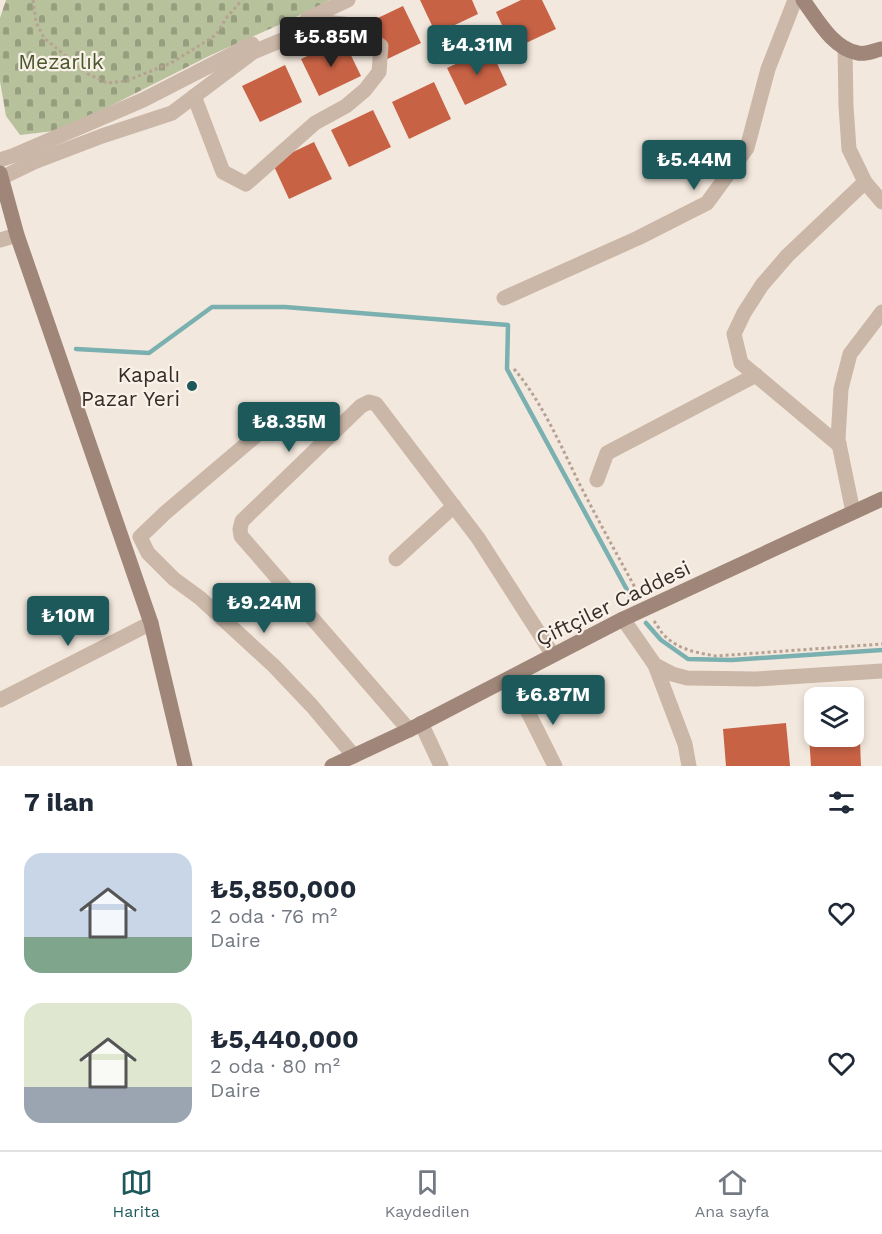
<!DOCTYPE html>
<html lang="tr">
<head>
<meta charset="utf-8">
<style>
  body { margin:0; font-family:"Work Sans",sans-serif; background:#f2f2f3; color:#1f2937; height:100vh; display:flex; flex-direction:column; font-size:22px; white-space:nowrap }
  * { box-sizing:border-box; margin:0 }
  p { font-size:20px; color:#747a83 }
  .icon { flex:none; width:33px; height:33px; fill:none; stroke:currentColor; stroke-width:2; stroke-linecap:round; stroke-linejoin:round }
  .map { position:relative; height:766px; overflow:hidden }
  .panel { display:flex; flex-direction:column; background:#fff; flex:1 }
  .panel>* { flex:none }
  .controls { position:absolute; left:804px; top:687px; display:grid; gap:12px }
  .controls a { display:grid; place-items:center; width:60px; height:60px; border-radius:12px; background:#fff; box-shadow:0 3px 9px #0003; font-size:30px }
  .price { position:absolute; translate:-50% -51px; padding:0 14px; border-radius:6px; background:#1d585b; color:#fff; font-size:20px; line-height:39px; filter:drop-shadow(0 2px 3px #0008) }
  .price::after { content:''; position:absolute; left:50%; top:36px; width:18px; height:14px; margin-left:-9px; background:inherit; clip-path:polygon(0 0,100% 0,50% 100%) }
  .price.current { background:#222; color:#fff }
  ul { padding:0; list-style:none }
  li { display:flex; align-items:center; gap:18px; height:150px; padding:0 24px }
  li span { display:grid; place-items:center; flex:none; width:168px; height:120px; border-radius:18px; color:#555 }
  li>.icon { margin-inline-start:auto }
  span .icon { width:72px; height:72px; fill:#fffc; stroke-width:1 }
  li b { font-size:26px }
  h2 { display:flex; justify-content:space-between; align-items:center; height:72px; padding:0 24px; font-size:26px }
  .tabs { display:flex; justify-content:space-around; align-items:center; height:84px; border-top:2px solid #e0e1e3; background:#fff; font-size:16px; color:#747a83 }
  .tabs a { display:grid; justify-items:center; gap:3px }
  .tabs .current { color:#1d585b }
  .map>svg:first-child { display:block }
</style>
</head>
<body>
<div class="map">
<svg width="882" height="766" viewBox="0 0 882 766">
  <defs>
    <pattern id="cemetery-stones" width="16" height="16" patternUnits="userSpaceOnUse" patternTransform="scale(1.5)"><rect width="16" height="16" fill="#b7c29c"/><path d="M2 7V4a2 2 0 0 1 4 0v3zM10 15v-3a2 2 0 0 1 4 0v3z" fill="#969e7f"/></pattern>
  </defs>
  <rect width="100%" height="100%" fill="#f3e8dd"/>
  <path fill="url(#cemetery-stones)" d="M6,0H330L292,19L209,56L63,130L20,135L6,116L0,81V18Z"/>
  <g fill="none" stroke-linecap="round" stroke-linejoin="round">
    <g stroke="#7bb0b1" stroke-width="4.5">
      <path d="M76,349L149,353L212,307H285L508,325L507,369L632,599"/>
      <path d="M646,623L661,640L688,659L732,660L882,650"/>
    </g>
  </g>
  <g fill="#c86245">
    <path d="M420,0H472L478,14L436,34Z"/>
    <path d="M521,0H542L556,29L513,49L496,12Z"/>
    <path d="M403,6L421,43L379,63L361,26Z"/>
    <path d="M343,39L361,76L319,96L301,59Z"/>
    <path d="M490,48L507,85L465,105L447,68Z"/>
    <path d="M285,65L302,102L260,122L242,86Z"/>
    <path d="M434,82L451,119L409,139L392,102Z"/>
    <path d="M373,110L391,147L349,167L331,130Z"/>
    <path d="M314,142L332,179L289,199L272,162Z"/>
    <path d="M859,717L861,766H811L808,720H814V736H854V718Z"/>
    <path d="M786,723L790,766H726L723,729Z"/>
  </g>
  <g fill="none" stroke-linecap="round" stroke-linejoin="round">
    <g stroke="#b7a192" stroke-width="3" stroke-dasharray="3 3" stroke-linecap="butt">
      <path d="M33,0L36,22L44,38L88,74L107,83L126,81L171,63L216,35L227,17L242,0"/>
      <path d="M514,369C541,400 562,448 580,485C599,522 619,558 639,595"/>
      <path d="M654,621C658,626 661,633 666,637C680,650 698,653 716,656L882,644"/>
    </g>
    <g stroke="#cbb7a8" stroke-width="15">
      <path d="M307,19L348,0"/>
      <path d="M845,48L846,106L849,149L865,182L882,202"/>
      <path d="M0,160L15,155L143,100L252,44"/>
      <path d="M1,178L34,162L102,136L172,113L253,52L326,22L352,25L381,46L379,72L365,90L346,106L315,123L246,184L223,172L194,96"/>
      <path d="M0,240L17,235"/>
      <path d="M504,298L638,238L707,203L747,148L768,69L795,0"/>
      <path d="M271,423L165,513L140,537L148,553L174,579L200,598L274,666L312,706L354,756"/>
      <path d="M839,445L741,363L734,334L744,313L762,285L787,256L865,182"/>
      <path d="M597,480L607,453L756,375"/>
      <path d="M853,512L838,439L841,389L850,354L882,312"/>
      <path d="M396,559L454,506"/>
      <path d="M623,619L655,665L672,674L687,678L756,679L882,671"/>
      <path d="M655,665L685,744L689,766"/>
      <path d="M0,700L151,623"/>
      <path d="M522,700L555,766"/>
      <path d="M421,723L441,766"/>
      <path d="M409,730L241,536L240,529L242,521L361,406L369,402L376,404L478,538L553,655"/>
    </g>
    <g stroke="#9f8679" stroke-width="15">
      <path d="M803,0C817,19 833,49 858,53C865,55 875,50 882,49"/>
      <path d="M0,173L17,235L151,623L185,766"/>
      <path d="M332,766L409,730L623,619L882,499"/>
    </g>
  </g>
  <circle fill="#1d585b" stroke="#faf2e9" stroke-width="2" cx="192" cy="386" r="6"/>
  <g text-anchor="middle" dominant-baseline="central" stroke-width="4.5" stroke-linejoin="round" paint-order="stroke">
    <g font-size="21" fill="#48572c" stroke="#faf2e9">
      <text x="61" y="61">Mezarlık</text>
    </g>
    <g font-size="21" fill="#382d29" stroke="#faf2e9" text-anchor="end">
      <text x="180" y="374">Kapalı<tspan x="180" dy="24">Pazar Yeri</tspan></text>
    </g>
    <g font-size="21" fill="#382d29" stroke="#faf2e9">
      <text transform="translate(613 603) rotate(-26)">Çiftçiler Caddesi</text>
    </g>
  </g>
</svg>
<div class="controls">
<a><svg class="icon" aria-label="layers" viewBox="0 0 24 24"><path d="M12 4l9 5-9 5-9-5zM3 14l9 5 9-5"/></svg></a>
</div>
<b class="price current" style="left:331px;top:68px">₺5.85M</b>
<b class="price" style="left:477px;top:76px">₺4.31M</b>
<b class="price" style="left:694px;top:191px">₺5.44M</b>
<b class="price" style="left:289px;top:453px">₺8.35M</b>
<b class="price" style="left:264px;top:634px">₺9.24M</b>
<b class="price" style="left:68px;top:647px">₺10M</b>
<b class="price" style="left:553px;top:726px">₺6.87M</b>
</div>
<section class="panel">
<h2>7 ilan<svg class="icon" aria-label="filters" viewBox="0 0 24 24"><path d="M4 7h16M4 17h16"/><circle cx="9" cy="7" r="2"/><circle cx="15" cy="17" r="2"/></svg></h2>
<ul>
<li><span style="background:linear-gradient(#c9d6e8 70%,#7fa58c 0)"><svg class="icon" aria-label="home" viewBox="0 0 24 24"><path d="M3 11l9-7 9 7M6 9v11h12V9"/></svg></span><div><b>₺5,850,000</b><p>2 oda · 76 m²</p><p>Daire</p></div><svg class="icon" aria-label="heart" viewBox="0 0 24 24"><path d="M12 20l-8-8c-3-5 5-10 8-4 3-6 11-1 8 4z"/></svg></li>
<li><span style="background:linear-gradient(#dfe7d0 70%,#9aa5b1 0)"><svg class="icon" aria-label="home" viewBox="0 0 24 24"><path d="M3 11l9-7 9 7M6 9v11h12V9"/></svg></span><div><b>₺5,440,000</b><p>2 oda · 80 m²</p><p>Daire</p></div><svg class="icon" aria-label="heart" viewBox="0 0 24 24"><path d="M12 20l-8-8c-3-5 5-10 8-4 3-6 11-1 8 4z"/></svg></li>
</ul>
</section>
<nav class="tabs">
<a class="current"><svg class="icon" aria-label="map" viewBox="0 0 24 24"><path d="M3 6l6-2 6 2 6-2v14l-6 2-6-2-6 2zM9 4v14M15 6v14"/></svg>Harita</a>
<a><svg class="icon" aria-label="saved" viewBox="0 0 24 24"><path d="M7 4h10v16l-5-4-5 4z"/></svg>Kaydedilen</a>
<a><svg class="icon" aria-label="home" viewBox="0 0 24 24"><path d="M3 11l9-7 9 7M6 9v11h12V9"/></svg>Ana sayfa</a>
</nav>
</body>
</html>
